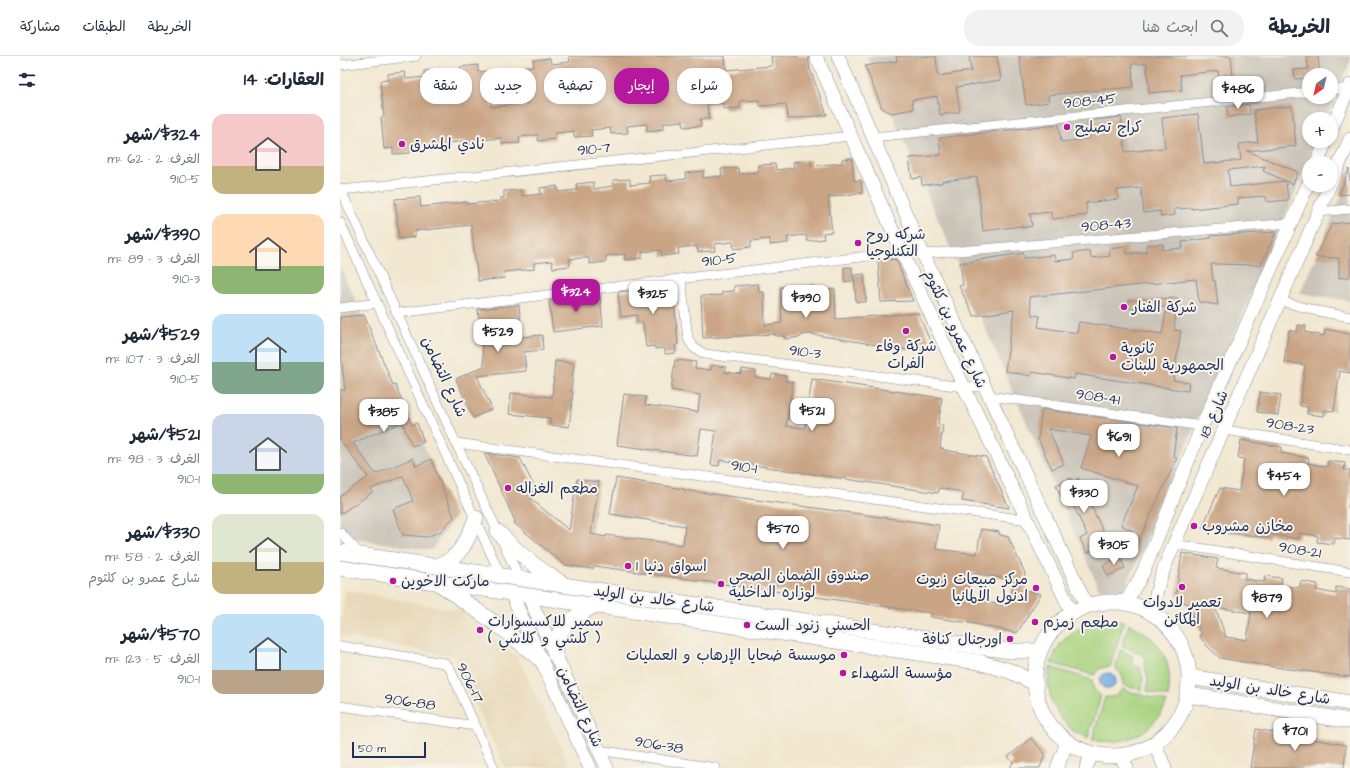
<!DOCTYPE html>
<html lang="ar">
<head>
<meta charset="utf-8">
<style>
  body { margin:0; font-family:"Architects Daughter","Playpen Sans Arabic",sans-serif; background:#f2f2f3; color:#1f2937; direction:rtl; height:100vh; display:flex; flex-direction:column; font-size:15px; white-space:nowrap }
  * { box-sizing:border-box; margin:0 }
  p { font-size:13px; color:#747a83 }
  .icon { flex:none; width:22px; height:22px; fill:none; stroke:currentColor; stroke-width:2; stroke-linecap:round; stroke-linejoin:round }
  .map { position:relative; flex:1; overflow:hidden; direction:ltr }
  .side { display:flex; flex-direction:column; background:#fff; width:340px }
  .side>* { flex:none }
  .banner { position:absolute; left:12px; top:12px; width:380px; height:36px; direction:rtl; display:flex; gap:8px }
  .needle { width:26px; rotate:214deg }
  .buttons { position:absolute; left:962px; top:12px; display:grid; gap:8px }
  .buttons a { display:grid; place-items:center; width:36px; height:36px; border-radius:50%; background:#fff; box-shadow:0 2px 6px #0003; font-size:20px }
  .scale { position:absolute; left:12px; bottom:10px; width:74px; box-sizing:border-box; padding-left:4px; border:2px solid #1b2f5e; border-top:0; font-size:11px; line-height:14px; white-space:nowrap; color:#1b2f5e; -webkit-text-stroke:3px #f7f3e8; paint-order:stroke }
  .price { position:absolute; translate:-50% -34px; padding:0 9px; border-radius:8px; background:#fff; color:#222; font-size:13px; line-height:26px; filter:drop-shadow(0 1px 2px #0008) }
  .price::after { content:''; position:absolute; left:50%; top:24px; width:12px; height:9px; margin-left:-6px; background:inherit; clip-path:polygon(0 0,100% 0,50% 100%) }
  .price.selected { background:#b5179e; color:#fff }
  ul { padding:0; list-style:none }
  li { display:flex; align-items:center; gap:12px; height:100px; padding:0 16px }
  li span { display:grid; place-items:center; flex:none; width:112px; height:80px; border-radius:12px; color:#555 }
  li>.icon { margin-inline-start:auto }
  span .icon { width:48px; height:48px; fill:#fffc; stroke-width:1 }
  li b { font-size:17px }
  h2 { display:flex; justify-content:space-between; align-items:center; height:48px; padding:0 16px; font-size:17px }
  .pill { padding:0 14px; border-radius:16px; background:#fff; box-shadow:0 2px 6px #0003; font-size:14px; line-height:36px }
  .pill.selected { background:#b5179e; color:#fff }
  header { display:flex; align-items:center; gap:24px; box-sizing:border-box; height:56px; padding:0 20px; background:#fff; border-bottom:1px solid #e0e1e3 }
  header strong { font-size:19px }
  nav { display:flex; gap:22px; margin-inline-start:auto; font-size:14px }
  .search { width:280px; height:36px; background:#f2f2f3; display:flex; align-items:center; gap:10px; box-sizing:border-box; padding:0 14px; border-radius:16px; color:#747a83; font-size:15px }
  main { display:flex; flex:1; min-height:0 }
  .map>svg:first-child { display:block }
</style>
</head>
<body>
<header>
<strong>الخريطة</strong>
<div class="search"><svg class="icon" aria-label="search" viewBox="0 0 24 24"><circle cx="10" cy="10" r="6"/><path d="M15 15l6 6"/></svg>ابحث هنا</div>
<nav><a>الخريطة</a><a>الطبقات</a><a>مشاركة</a></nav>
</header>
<main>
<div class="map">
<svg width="1010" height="712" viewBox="0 0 1010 712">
  <rect width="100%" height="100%" fill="#f7f3e8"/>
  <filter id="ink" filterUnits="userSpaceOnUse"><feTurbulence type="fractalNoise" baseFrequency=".025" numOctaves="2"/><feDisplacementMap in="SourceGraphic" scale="8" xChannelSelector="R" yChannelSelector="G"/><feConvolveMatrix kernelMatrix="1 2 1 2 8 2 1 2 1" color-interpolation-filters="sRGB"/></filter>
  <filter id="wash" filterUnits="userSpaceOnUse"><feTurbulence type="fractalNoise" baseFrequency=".012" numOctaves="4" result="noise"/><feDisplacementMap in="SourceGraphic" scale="16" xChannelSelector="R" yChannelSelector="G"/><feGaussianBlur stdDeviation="0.9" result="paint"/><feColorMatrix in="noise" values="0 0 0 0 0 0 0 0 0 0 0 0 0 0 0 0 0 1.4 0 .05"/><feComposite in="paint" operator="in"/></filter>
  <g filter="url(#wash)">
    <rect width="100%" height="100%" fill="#f2e8d1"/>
    <path fill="#e8d9ba" d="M6,534L122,555L178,602L231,712H165L113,600L0,580V570Z"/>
    <g fill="#c9c3b8" fill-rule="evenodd">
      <path d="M527,0H1010V7L986,63H969V85H977L784,535L759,533ZM969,19H991V41H969Z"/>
      <path d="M1010,121V245L960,237Z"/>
      <path d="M0,211L116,460L91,494L0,481Z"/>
    </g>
    <g fill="#a9d37f" stroke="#62816e">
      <path d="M768,564L784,566L770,611L761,612L754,619L711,607C714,601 716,594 719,590C732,572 748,568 768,564Z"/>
      <path d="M789,568C821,582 834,606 828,641L807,635L808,622L804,609C808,600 804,600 798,597C792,595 788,591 782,590Z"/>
      <path d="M780,594L793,600C790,606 793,611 800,611L803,623L802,634L783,629C784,621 781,616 775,612Z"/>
      <path d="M710,611L752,624L754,634L761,640L748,682L733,675L720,661L711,644L708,626Z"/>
      <path d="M782,633L827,646C812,678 787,690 752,684L765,641C773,642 779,639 782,633Z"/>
    </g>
    <circle fill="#76afe6" stroke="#486fa2" cx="768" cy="625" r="8"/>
    <g id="blocks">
      <g fill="#caa585" fill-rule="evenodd">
        <path d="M229,0H385L386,14L432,10L431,0H468L470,13L487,59L448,63L446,48L420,50L419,44L400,45V52L383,53V47L367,48L369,63H360L361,70L344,71L343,65L324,67V73L307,75V68L287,70L288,77L271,78L270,72L251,74L252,80L234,81V75L226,76L215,77V83L198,85V79L179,81L180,87L162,88V82L142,84L143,90L126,92L125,85L107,87V94L90,95L89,89L70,90V97L53,98V92L44,93L41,61H44L40,25L48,24V18L65,16L66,23L85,21L84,15L101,13L102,19L111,18L121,17L120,11L138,9V16L147,15L151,51L189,47L185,11L194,10L193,4L210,2L211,8L230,6Z"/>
        <path d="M556,0H596L598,20L631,15L629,0H657L661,24L616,31L620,56L600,59L597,40L572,44L573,53L552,57L547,55L542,52L525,10L557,5Z"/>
        <path d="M679,0H891L893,20L879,22L878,15L840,19L842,34L809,37L807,8H792L793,31L708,39L709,46L686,49Z"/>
        <path d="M967,0H978L980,19H969V22L955,23L954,14L968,13Z"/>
        <path d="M909,48L910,58L888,61L887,51Z"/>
        <path d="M952,50L956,90L907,95L958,116L953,128L923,115L925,110L888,114L890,131L946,125L948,144L927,146L926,140L898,142V148L852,153V152L834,153L835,159L821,161L820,155L804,157L801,132L777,134L778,143L746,147L747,159L712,163L711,156L690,158L692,170L682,172V170L643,175L637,121L602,125V127L582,129L581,121L572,123L569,102L601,99L599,82L719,68L721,86L749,83L747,65L781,61L785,96L825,92L822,62L858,58L864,108L901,104L899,88L918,86L914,54Z"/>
        <path d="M512,102L514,125L521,124L522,137L488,141L492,176L483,177L484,183L467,185L466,179L447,181L448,187L430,189V183L411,185V191L394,193L393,186L374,188L375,195L358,196L357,190L338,192L339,198L322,200L321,194L311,195L302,196V202L285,204V198L266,200V206L249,208V202H239L229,203L230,210L213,212L212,205L194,207V213L164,216L165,222L138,225L131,169L75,175V181L59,183L55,143L80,141L81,151L127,146V148L160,145V142H164V135L181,134L182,140L201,138L200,132L217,130L218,136L237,134L236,128L253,126L254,133L273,130V124L290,123V129L310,127L309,120L326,119L327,125L346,123L345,117L363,115V122L382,120L381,113L398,112L399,118L408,117L418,116V109L435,108L436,114L454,112L453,106L471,104V110L502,107V103Z"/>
        <path d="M1009,113L1010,138L999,139Z"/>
        <path d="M1010,166V221L999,222V202L975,201L992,168Z"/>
        <path d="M936,176L921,209L871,208L873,225L875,224L878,249L859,246L856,223L689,241L692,259L700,260L698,271L737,277L739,266L822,278L827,251L788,252L789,244L838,242L834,274L841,275L833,324L849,327L848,335L735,318L734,323L692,316L691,320L665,315L674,254L634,260L619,230L623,229L620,207L683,197L684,202L714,199L715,205L734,203L733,197L750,195L751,202L770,200L769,193L786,191L787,198L806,196V189L823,188V194L843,192L842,186L871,182L870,180Z"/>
        <path d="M556,203L573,245L541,246L538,205Z"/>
        <path d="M504,211H512L513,225L504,226Z"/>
        <path d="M524,218L526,246H516L514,219Z"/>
        <path d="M418,228L419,236H424L425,269L442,267L440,231L474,230V234L495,233L496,263L578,257L593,292L568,294L470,278L461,279V281L445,283L444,280H435V278L363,282L361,240L382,239V236L394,235V230Z"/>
        <path d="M333,230L338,289H335L336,297L325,298V292L315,293V290L306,291L303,266H297V259L281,261L278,236Z"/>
        <path d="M260,239L263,270L213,276L209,245Z"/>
        <path d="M179,249L182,281L202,279L203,294L184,296L186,315L137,320L152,353L133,362L116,323L144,310L138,253Z"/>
        <path d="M24,259L53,329L55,328L72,369L77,367L84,386L72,390L62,366L13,387L36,418L73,402L76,410L91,403L114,461L101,475L87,481L63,479L53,453L73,445L63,420L31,433L33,436L0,458V440L28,421L0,384V334H5L0,290V261Z"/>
        <path d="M958,269L966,270L965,276L984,280L985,273L1010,278V317L1000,315L994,355L985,354L984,360L967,358L968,351L960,350L965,309L944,306L949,274L957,276Z"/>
        <path d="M335,304L356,306L355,312L371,314L372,309L386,311L385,316L401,318L402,313L416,315L415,321L431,323L432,318L446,320L445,325L453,326L446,370L465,372L472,323L602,342L598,369H603L600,392L604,393V394L646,401L669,452L622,445L624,436L599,432L598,437L380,404L379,410L371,409L376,375L361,373L357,400L277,389L284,338L306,341L305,349L358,356L360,339L331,334Z"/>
        <path d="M215,305L234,307L231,336H233L229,371L210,369V362L169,358L171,337L212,341Z"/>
        <path d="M920,336L941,339L938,359L917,356Z"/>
        <path d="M702,353L837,372L833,400L837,402L799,484L794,500L785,497L793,475L781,469L798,430L741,412L751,380L708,373L724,408L712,413L698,383Z"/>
        <path d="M901,384L942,391L941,397L969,402L968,407L987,411L988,405L1005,407L1004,414H1010V436L1008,452H1010V484L995,482L994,488L977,486L978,480L959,477L958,483L929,478L928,482L862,472L880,432L899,435L904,403L898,402Z"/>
        <path d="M144,397L180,402L197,436L191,443L229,474L237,423L259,426L251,478L266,481V479L343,489L345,470L270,458L276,422L344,433V434L599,469L596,493L637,498L641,473L659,476L660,479L668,481L685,517L683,530L685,531L684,534L701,538L677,577L630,567L591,561V557L254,510L253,513L225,509L174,467L175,465ZM631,517L674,524L669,550L627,543Z"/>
        <path d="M731,422L735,430L738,422L768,486L747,497L740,483L747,479L729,440L722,443L716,429Z"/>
        <path d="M842,497L878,503L876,512L906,517L904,523L924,526L925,520L942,522L941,529L959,532L961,525L978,528L976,534L996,538V531L1010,533V621L934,611L880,602L868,591L859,580L862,578L850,555L847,556L848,548L841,545L836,538ZM875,551L911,557L907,584L886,581Z"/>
        <path d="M780,501L785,512L768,520L763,509Z"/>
        <path d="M916,673L1006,689L1004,712H910Z"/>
        <path d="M691,682L705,698L700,712H670L673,706L668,701Z"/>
      </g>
    </g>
  </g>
  <g filter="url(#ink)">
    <use href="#blocks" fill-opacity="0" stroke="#868c98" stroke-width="1"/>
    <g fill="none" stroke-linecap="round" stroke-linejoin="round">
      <defs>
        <g id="street">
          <path d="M0,9L76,0"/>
          <path d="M991,34L1009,32"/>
          <path d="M533,81L969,36"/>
          <path d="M0,132L116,387L180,523"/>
          <path d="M1,134L511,80"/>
          <path d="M978,156L1010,153"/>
          <path d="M0,166L161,520"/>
          <path d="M583,198L951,167"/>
          <path d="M341,223L348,283L354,292L365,298L624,331L645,330"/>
          <path d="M941,245L977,255L1010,261"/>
          <path d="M0,252L37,247"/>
          <path d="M57,257L562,196"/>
          <path d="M650,340L862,370"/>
          <path d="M885,374L1010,394"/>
          <path d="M116,387L688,464"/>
          <path d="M0,476L21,499"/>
          <path d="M834,488L1010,516"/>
          <path d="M0,590L104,607L107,609L110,613L154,712"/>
          <path d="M0,650L136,670"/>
          <path d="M258,694L376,712"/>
        </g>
        <g id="secondary">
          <path d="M476,0L562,196L624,331L732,557"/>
          <path d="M498,0L583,198L747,550"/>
          <path d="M991,74L1010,29"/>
          <path d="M977,107L986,85"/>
          <path d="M991,127L1010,83"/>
          <path d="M171,537L250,712"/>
          <path d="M188,539L267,712"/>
          <path d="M785,547L799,524L805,512L862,370L969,126"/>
          <path d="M814,558C814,532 825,511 834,488L990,129"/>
          <path d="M815,688L825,712"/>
          <path d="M781,700L787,712"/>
          <path d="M717,712L727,686"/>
          <path d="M746,712L752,698"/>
        </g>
        <g id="primary">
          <path d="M158,476C176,495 199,514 222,527"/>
          <path d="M0,496L641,591L671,595H700"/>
          <path d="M97,510C120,503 128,484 136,462"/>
          <path d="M0,512L639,606L670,615L695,627"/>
          <path d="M100,528L163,573L201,604"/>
          <circle cx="772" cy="623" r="77"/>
          <path d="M215,599C211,574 236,560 255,549"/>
          <path d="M850,621L1010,647"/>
          <path d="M849,639L1010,665"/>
        </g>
      </defs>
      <use href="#street" stroke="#868c98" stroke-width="10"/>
      <use href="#secondary" stroke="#868c98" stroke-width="14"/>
      <use href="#primary" stroke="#868c98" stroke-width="16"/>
      <use href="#street" stroke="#fff" stroke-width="9"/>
      <use href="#secondary" stroke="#fff" stroke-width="13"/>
      <use href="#primary" stroke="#fff" stroke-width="15"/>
    </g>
  </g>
  <g fill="#b5179e" stroke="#f7f3e8" stroke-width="1.5">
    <circle cx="727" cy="71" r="4"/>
    <circle cx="62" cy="88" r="4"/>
    <circle cx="518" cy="187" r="4"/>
    <circle cx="784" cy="251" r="4"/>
    <circle cx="566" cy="275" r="4"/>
    <circle cx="773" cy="301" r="4"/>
    <circle cx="168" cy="432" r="4"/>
    <circle cx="854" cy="470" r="4"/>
    <circle cx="288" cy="510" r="4"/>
    <circle cx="53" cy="525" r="4"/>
    <circle cx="381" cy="528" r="4"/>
    <circle cx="842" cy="531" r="4"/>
    <circle cx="696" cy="532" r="4"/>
    <circle cx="695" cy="566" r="4"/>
    <circle cx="407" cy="569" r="4"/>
    <circle cx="140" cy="574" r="4"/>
    <circle cx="670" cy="583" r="4"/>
    <circle cx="504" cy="599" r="4"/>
    <circle cx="503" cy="617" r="4"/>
  </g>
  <g text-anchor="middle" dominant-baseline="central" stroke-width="4" stroke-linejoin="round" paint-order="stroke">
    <g font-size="15" fill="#1b2f5e" stroke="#f7f3e8">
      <text transform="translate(750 45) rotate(-6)">908-45</text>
      <text transform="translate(254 93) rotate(-6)">910-7</text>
      <text transform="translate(766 169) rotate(-5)">908-43</text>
      <text transform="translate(379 204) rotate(-7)">910-5</text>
      <text transform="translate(615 273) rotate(65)">شارع عمرو بن كلثوم</text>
      <text transform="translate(465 296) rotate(7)">910-3</text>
      <text transform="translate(104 321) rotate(65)">شارع التضامن</text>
      <text transform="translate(758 341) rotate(8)">908-41</text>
      <text transform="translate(874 358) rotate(-66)">شارع 18</text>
      <text transform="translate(950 370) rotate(9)">908-23</text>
      <text transform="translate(404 411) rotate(8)">910-1</text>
      <text transform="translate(960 494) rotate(9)">908-21</text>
      <text transform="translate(314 543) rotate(8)">شارع خالد بن الوليد</text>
      <text transform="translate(130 627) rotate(63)">906-17</text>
      <text transform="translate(930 634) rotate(9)">شارع خالد بن الوليد</text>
      <text transform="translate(70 646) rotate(8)">906-88</text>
      <text transform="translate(240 651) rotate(65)">شارع التضامن</text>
      <text transform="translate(319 689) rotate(9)">906-38</text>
    </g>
    <g font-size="15" fill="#1b2f5e" stroke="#f7f3e8" text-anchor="start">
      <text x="735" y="71">كراج تصليح</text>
      <text x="70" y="88">نادي المشرق</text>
      <text x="526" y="178">شركه روح<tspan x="526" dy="17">التكنلوجيا</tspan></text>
      <text x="792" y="251">شركة الفنار</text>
      <text x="566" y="290" text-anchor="middle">شركة وفاء<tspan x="566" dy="17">الفرات</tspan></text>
      <text x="781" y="292">ثانوية<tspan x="781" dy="17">الجمهورية للبنات</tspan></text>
      <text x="176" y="432">مطعم الغزاله</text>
      <text x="862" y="470">مخازن مشروب</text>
      <text x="296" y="510">اسواق دنيا 1</text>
      <text x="389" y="519">صندوق الضمان الصحي<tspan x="389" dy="17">لوزاره الداخليه</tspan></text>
      <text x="688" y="523" text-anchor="end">مركز مبيعات زيوت<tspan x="688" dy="17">ادنول الالمانيا</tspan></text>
      <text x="61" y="525">ماركت الاخوين</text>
      <text x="842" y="546" text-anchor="middle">تعمير لادوات<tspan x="842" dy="17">المكائن</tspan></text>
      <text x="148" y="565">سمير للاكسسوارات<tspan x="148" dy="17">( كلشي و كلاشي )</tspan></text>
      <text x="703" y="566">مطعم زمزم</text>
      <text x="415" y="569">الحسني زنود الست</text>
      <text x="662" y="583" text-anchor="end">اورجنال كنافة</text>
      <text x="496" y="599" text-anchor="end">موسسة ضحايا الإرهاب و العمليات</text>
      <text x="511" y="617">مؤسسة الشهداء</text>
    </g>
  </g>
</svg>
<div class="buttons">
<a><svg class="needle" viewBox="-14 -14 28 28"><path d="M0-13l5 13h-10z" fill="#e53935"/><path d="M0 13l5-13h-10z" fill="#747a83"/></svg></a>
<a>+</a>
<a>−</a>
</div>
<div class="scale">50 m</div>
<b class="price" style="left:898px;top:54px">$486</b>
<b class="price selected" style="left:236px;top:257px">$324</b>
<b class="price" style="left:313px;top:259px">$325</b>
<b class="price" style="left:466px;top:263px">$390</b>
<b class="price" style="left:158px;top:297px">$529</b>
<b class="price" style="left:472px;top:376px">$521</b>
<b class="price" style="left:44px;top:377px">$385</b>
<b class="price" style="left:779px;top:402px">$691</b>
<b class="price" style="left:944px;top:441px">$454</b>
<b class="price" style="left:744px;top:458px">$330</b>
<b class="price" style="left:443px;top:494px">$570</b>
<b class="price" style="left:774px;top:510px">$305</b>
<b class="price" style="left:927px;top:563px">$879</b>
<b class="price" style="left:955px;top:696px">$701</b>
<div class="banner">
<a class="pill">شراء</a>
<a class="pill selected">إيجار</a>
<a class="pill">تصفية</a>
<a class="pill">جديد</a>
<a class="pill">شقة</a>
</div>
</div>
<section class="side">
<h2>العقارات: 14<svg class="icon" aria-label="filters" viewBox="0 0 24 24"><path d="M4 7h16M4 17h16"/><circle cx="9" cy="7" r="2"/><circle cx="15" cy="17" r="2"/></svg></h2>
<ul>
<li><span style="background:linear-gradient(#f6c9c9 65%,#c2b280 0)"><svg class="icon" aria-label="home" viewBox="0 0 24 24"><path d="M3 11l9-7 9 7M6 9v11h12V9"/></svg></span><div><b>$324/شهر</b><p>الغرف: 2 · 62 m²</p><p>910-5</p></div></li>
<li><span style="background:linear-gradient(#ffd9b3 65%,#8fb573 0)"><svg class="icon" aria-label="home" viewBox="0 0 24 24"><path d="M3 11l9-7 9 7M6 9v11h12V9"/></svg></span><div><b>$390/شهر</b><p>الغرف: 3 · 89 m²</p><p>910-3</p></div></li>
<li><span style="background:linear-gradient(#bfe0f5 60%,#7fa58c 0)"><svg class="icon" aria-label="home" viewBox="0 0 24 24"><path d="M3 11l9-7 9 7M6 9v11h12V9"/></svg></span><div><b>$529/شهر</b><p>الغرف: 3 · 107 m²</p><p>910-5</p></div></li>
<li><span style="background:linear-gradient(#c9d6e8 75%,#8fb573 0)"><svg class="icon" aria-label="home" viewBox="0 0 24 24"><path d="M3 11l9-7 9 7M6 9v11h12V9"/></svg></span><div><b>$521/شهر</b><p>الغرف: 3 · 98 m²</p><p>910-1</p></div></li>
<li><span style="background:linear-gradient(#dfe7d0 60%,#c2b280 0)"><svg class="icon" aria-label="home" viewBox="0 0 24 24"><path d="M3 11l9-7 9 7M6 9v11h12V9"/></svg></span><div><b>$330/شهر</b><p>الغرف: 2 · 58 m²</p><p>شارع عمرو بن كلثوم</p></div></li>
<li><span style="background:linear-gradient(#bfe0f5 70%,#b9a48a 0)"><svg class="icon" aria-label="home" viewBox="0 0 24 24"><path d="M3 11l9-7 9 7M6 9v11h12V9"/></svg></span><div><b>$570/شهر</b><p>الغرف: 5 · 123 m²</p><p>910-1</p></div></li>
</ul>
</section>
</main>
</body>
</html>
